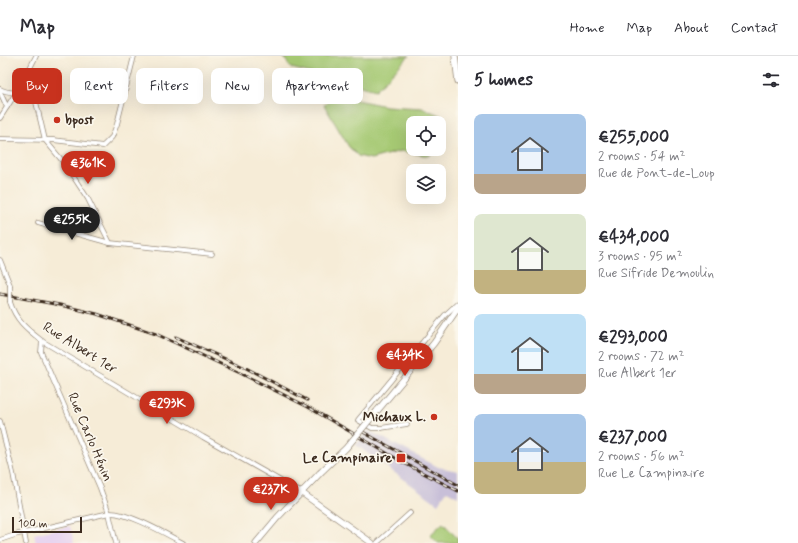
<!DOCTYPE html>
<html lang="en">
<head>
<meta charset="utf-8">
<style>
  body { margin:0; font-family:Mynerve,sans-serif; background:#f7f7f7; color:#2b2b33; height:100vh; display:flex; flex-direction:column; font-size:15px; white-space:nowrap }
  * { box-sizing:border-box; margin:0 }
  p { font-size:13px; color:#7c7c81 }
  .icon { flex:none; width:22px; height:22px; fill:none; stroke:currentColor; stroke-width:2; stroke-linecap:round; stroke-linejoin:round }
  .map { position:relative; flex:1; overflow:hidden }
  .drawer { display:flex; flex-direction:column; background:#fff; width:340px }
  .drawer>* { flex:none }
  .guide { position:absolute; left:12px; top:12px; width:380px; height:36px; display:flex; gap:8px }
  .controls { position:absolute; left:406px; top:60px; display:grid; gap:8px }
  .controls a { display:grid; place-items:center; width:40px; height:40px; border-radius:8px; background:#fff; box-shadow:0 4px 16px #0002; font-size:20px }
  .scale { position:absolute; left:12px; bottom:10px; width:70px; box-sizing:border-box; padding-left:4px; border:2px solid #3b2a1e; border-top:0; font-size:11px; line-height:14px; white-space:nowrap; color:#3b2a1e; -webkit-text-stroke:3px #fbf7ec; paint-order:stroke }
  .price { position:absolute; translate:-50% -34px; padding:0 9px; border-radius:14px; background:#c8321e; color:#fff; font-size:13px; line-height:26px; filter:drop-shadow(0 1px 2px #0008) }
  .price::after { content:''; position:absolute; left:50%; top:24px; width:12px; height:9px; margin-left:-6px; background:inherit; clip-path:polygon(0 0,100% 0,50% 100%) }
  .price.active { background:#222; color:#fff }
  ul { padding:0; list-style:none }
  li { display:flex; align-items:center; gap:12px; height:100px; padding:0 16px }
  li span { display:grid; place-items:center; flex:none; width:112px; height:80px; border-radius:8px; color:#555 }
  li>.icon { margin-inline-start:auto }
  span .icon { width:48px; height:48px; fill:#fffc; stroke-width:1 }
  li b { font-size:17px }
  h2 { display:flex; justify-content:space-between; align-items:center; height:48px; padding:0 16px; font-size:17px }
  .chip { padding:0 14px; border-radius:8px; background:#fff; box-shadow:0 4px 16px #0002; font-size:14px; line-height:36px }
  .chip.active { background:#c8321e; color:#fff }
  header { display:flex; align-items:center; gap:24px; box-sizing:border-box; height:56px; padding:0 20px; background:#fff; border-bottom:1px solid #e1e1e2 }
  header strong { font-size:19px }
  nav { display:flex; gap:22px; margin-inline-start:auto; font-size:14px }
  main { display:flex; flex:1; min-height:0 }
  .map>svg:first-child { display:block }
</style>
</head>
<body>
<header>
<strong>Map</strong>
<nav><a>Home</a><a>Map</a><a>About</a><a>Contact</a></nav>
</header>
<main>
<div class="map">
<svg width="458" height="487" viewBox="0 0 458 487">
  <rect width="100%" height="100%" fill="#fbf7ec"/>
  <filter id="ink" filterUnits="userSpaceOnUse"><feTurbulence type="fractalNoise" baseFrequency=".025" numOctaves="2"/><feDisplacementMap in="SourceGraphic" scale="8" xChannelSelector="R" yChannelSelector="G"/><feConvolveMatrix kernelMatrix="1 2 1 2 8 2 1 2 1" color-interpolation-filters="sRGB"/></filter>
  <filter id="wash" filterUnits="userSpaceOnUse"><feTurbulence type="fractalNoise" baseFrequency=".012" numOctaves="4" result="noise"/><feDisplacementMap in="SourceGraphic" scale="16" xChannelSelector="R" yChannelSelector="G"/><feGaussianBlur stdDeviation="0.9" result="paint"/><feColorMatrix in="noise" values="0 0 0 0 0 0 0 0 0 0 0 0 0 0 0 0 0 1.4 0 .05"/><feComposite in="paint" operator="in"/></filter>
  <g filter="url(#wash)">
    <rect width="100%" height="100%" fill="#f6ecd7"/>
    <path fill="#e6d2f0" d="M70,470L74,487H36L34,478Z"/>
    <path fill="#c8bfd8" d="M368,374L438,411L458,415V441L447,435L438,448L356,389Z"/>
    <g fill="#a6c973" stroke="#707a48">
      <path d="M283,0H409L376,34L291,12Z"/>
      <path d="M337,40L386,50L422,52L442,60L444,88L439,92V67H413V93H437L428,100L401,95L371,103L358,100L349,91L324,49Z"/>
      <path d="M443,467L458,483V487H438L430,479Z"/>
    </g>
  </g>
  <g filter="url(#ink)">
    <g fill="none" stroke-linecap="round" stroke-linejoin="round">
      <defs>
        <g id="minor">
          <path d="M0,33C13,41 25,30 36,46L45,84L65,108L88,143L110,187"/>
          <path d="M0,36L7,51"/>
          <path d="M0,62L23,26L36,0"/>
          <path d="M0,83L53,84L103,90L112,81L117,68L134,0"/>
          <path d="M38,167L110,187L212,198"/>
          <path d="M0,204L10,229"/>
          <path d="M10,246C16,265 27,273 42,285L203,381L302,437"/>
          <path d="M42,285L41,296L100,432L109,457L116,487"/>
          <path d="M0,365L13,417L26,487"/>
          <path d="M407,368L381,372H372L358,364L445,259L458,247"/>
          <path d="M0,484L18,478L24,477L109,457C128,456 166,478 183,487"/>
          <path d="M377,487L410,457"/>
        </g>
        <g id="secondary">
          <path d="M455,0L458,25"/>
          <path d="M377,355L434,287L458,252"/>
          <path d="M302,437L372,487"/>
          <path d="M256,487L277,462L320,417"/>
        </g>
      </defs>
      <use href="#minor" stroke="#988b7a" stroke-width="5.5"/>
      <use href="#secondary" stroke="#988b7a" stroke-width="7"/>
      <use href="#minor" stroke="#fff" stroke-width="4"/>
      <use href="#secondary" stroke="#fff" stroke-width="5.5"/>
      <defs>
        <g id="rail">
          <path d="M0,238L60,249L97,258L156,278L240,317L308,351L402,406L458,435"/>
          <path d="M176,281L246,312L307,344"/>
          <path d="M363,376L458,429"/>
        </g>
      </defs>
      <use href="#rail" stroke="#3b2a1e" stroke-width="3"/>
      <use href="#rail" stroke="#fbf7ec" stroke-width="1.5" stroke-dasharray="4.5" stroke-linecap="butt"/>
      <defs>
        <path id="minor-bridge" d="M10,229V246"/>
        <path id="secondary-bridge" d="M320,417L346,392L377,355"/>
      </defs>
      <use href="#minor-bridge" stroke="#988b7a" stroke-width="5.5" stroke-linecap="butt"/>
      <use href="#secondary-bridge" stroke="#988b7a" stroke-width="7" stroke-linecap="butt"/>
      <use href="#minor-bridge" stroke="#fff" stroke-width="4"/>
      <use href="#secondary-bridge" stroke="#fff" stroke-width="5.5"/>
    </g>
  </g>
  <g fill="#c8321e" stroke="#fbf7ec" stroke-width="1.5">
    <circle cx="57" cy="64" r="4"/>
    <circle cx="434" cy="361" r="4"/>
    <rect x="396" y="397" width="10" height="10" rx="2"/>
  </g>
  <g text-anchor="middle" dominant-baseline="central" stroke-width="3.5" stroke-linejoin="round" paint-order="stroke">
    <g font-size="14" font-weight="bold" fill="#3b2a1e" stroke="#fbf7ec" text-anchor="end">
      <text x="65" y="64" text-anchor="start">bpost</text>
      <text x="426" y="361">Michaux L.</text>
      <text x="392" y="402">Le Campinaire</text>
    </g>
    <g font-size="14" fill="#3b2a1e" stroke="#fbf7ec">
      <text transform="translate(80 292) rotate(32)">Rue Albert 1er</text>
      <text transform="translate(90 381) rotate(67)">Rue Carlo Hénin</text>
    </g>
  </g>
</svg>
<div class="controls">
<a><svg class="icon" aria-label="locate" viewBox="0 0 24 24"><circle cx="12" cy="12" r="6"/><path d="M12 2v4M12 18v4M2 12h4M18 12h4"/></svg></a>
<a><svg class="icon" aria-label="layers" viewBox="0 0 24 24"><path d="M12 4l9 5-9 5-9-5zM3 14l9 5 9-5"/></svg></a>
</div>
<div class="scale">100 m</div>
<b class="price" style="left:88px;top:129px">€361K</b>
<b class="price active" style="left:72px;top:185px">€255K</b>
<b class="price" style="left:405px;top:321px">€434K</b>
<b class="price" style="left:167px;top:369px">€293K</b>
<b class="price" style="left:271px;top:455px">€237K</b>
<div class="guide">
<a class="chip active">Buy</a>
<a class="chip">Rent</a>
<a class="chip">Filters</a>
<a class="chip">New</a>
<a class="chip">Apartment</a>
</div>
</div>
<section class="drawer">
<h2>5 homes<svg class="icon" aria-label="filters" viewBox="0 0 24 24"><path d="M4 7h16M4 17h16"/><circle cx="9" cy="7" r="2"/><circle cx="15" cy="17" r="2"/></svg></h2>
<ul>
<li><span style="background:linear-gradient(#a9c7e8 75%,#b9a48a 0)"><svg class="icon" aria-label="home" viewBox="0 0 24 24"><path d="M3 11l9-7 9 7M6 9v11h12V9"/></svg></span><div><b>€255,000</b><p>2 rooms · 54 m²</p><p>Rue de Pont-de-Loup</p></div></li>
<li><span style="background:linear-gradient(#dfe7d0 70%,#c2b280 0)"><svg class="icon" aria-label="home" viewBox="0 0 24 24"><path d="M3 11l9-7 9 7M6 9v11h12V9"/></svg></span><div><b>€434,000</b><p>3 rooms · 95 m²</p><p>Rue Sifride Demoulin</p></div></li>
<li><span style="background:linear-gradient(#bfe0f5 75%,#b9a48a 0)"><svg class="icon" aria-label="home" viewBox="0 0 24 24"><path d="M3 11l9-7 9 7M6 9v11h12V9"/></svg></span><div><b>€293,000</b><p>2 rooms · 72 m²</p><p>Rue Albert 1er</p></div></li>
<li><span style="background:linear-gradient(#a9c7e8 60%,#c2b280 0)"><svg class="icon" aria-label="home" viewBox="0 0 24 24"><path d="M3 11l9-7 9 7M6 9v11h12V9"/></svg></span><div><b>€237,000</b><p>2 rooms · 56 m²</p><p>Rue Le Campinaire</p></div></li>
</ul>
</section>
</main>
</body>
</html>
